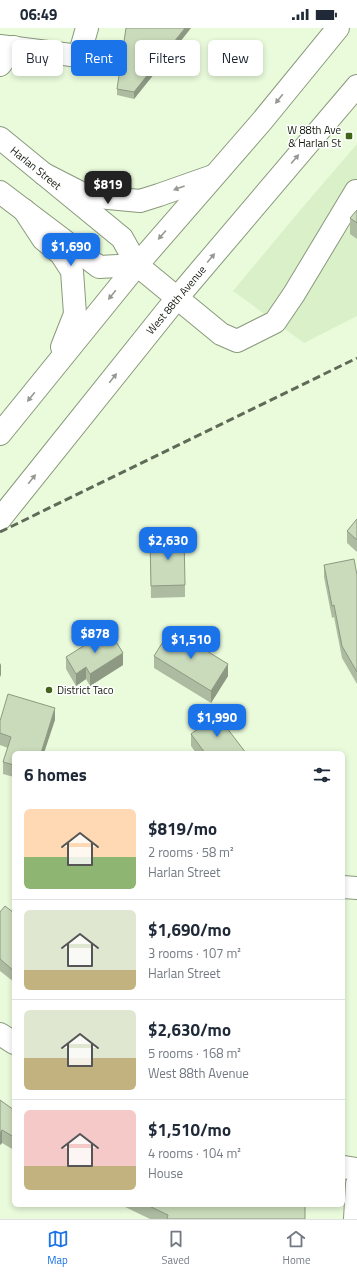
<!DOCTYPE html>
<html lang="en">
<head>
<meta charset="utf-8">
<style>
  body { margin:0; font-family:"Titillium Web",sans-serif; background:#f2f2f3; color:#1f2937; height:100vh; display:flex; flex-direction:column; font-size:15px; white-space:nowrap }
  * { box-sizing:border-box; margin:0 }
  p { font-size:13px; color:#747a83 }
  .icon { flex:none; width:22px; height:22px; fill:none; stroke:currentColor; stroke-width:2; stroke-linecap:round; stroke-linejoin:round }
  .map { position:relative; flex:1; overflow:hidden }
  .details { position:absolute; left:12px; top:723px; width:333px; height:456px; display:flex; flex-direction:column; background:#fff; border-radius:6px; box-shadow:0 2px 6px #0003 }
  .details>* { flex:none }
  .guide { position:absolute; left:12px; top:12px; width:333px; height:36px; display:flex; gap:8px }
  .price { position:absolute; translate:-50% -34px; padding:0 9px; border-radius:8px; background:#1a73e8; color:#fff; font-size:13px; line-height:26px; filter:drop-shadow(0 1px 2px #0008) }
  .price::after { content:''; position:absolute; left:50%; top:24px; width:12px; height:9px; margin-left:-6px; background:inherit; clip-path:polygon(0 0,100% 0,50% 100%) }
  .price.selected { background:#222; color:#fff }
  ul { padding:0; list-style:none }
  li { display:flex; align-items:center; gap:12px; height:100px; padding:0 12px }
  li+li { border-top:1px solid #e0e1e3 }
  li span { display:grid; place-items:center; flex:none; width:112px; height:80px; border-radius:6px; color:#555 }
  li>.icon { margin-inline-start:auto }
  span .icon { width:48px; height:48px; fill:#fffc; stroke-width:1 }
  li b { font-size:17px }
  h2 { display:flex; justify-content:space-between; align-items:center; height:48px; padding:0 12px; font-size:17px }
  .chip { padding:0 14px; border-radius:6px; background:#fff; box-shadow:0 2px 6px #0003; font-size:14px; line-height:36px }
  .chip.selected { background:#1a73e8; color:#fff }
  .status { display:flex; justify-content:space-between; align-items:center; height:28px; padding:0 20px; background:#fff; direction:ltr }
  .status svg { height:11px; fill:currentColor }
  .tab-bar { display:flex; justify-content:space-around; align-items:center; height:56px; border-top:1px solid #e0e1e3; background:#fff; font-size:11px; color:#747a83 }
  .tab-bar a { display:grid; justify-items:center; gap:2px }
  .tab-bar .selected { color:#1a73e8 }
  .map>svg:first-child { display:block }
</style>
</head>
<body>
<div class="status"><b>06:49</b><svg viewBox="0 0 49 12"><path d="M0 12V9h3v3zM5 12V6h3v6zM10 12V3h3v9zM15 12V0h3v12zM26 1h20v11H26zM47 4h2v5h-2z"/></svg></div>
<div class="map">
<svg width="357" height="1191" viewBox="0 0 357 1191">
  <rect width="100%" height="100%" fill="#e9fbdb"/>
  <path fill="#daf0c9" d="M357,116V288L304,315L233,263L302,180Z"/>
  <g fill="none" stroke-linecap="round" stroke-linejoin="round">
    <defs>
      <g id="minor">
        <path d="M0,18L79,28L87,0"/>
        <path d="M0,37L14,19"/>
        <path d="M0,110L122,210L137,237L221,306L237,313L275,294L294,266L356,163"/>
        <path d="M0,164L99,239L137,237"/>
        <path d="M343,859L357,860"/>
        <path d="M0,1006L14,1015"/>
        <path d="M343,1139L357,1141"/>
        <path d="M355,1191L357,1156"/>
      </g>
      <g id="major">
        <path d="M44,146L87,168L140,173L159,167L213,148"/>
        <path d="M24,182L43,211L61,226L72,243L75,286L62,319"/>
        <path d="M0,406L137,237L262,93L338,0"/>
        <path d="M0,491L177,270L357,58"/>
      </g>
    </defs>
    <use href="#minor" stroke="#89997c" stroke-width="24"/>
    <use href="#major" stroke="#89997c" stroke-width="24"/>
    <use href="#minor" stroke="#fff" stroke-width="22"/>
    <use href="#major" stroke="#fff" stroke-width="22"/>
    <path stroke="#5f6a57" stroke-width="3" stroke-dasharray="8 4" stroke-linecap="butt" d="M0,504L357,330"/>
  </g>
  <g fill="#adbca1">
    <path d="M191,0L134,71L117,67V61Z"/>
    <path d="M357,182V211L350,206V190Z"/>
    <path d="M357,491V524L347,515V503Z"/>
    <path d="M150,509L185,557V569L151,570Z"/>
    <path d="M324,537L357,547V656L342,630L334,589L332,590L324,549Z"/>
    <path d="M154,628L228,648L211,675L154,640Z"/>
    <path d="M66,629L123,637L90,658L86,651L76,658L66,641Z"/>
    <path d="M55,692L14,725V749L3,746V734L8,720L0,717V693Z"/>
    <path d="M191,706L246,725H196L191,718Z"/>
    <path d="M0,884L14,885V954L0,943Z"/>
    <path d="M0,1072L14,1082V1122L2,1115L0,1117Z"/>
    <path d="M121,1177H305V1191H150Z"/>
  </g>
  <g fill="#8d9983">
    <path d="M185,0H191L134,71V64Z"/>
    <path d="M123,625V637L90,658V646Z"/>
    <path d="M1,635V647L0,649V637Z"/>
    <path d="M228,636V648L211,675V663Z"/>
    <path d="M86,639V651L76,658V646Z"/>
    <path d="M55,680V692L44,725H41Z"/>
    <path d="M2,1102V1115L0,1117V1105Z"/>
  </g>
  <g fill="#c9dbbb" stroke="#8d9983">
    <path d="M126,0H185L134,64L117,61Z"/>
    <path d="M357,182V195L350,190Z"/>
    <path d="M357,491V512L347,503Z"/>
    <path d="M184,508L185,557L151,558L150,509Z"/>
    <path d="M354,531L357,547V644L342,618L334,577L332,578L324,537Z"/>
    <path d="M171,601L228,636L211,663L154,628Z"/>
    <path d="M109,602L123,625L90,646L86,639L76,646L66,629Z"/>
    <path d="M8,666L55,680L41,725H14V737L3,734L11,709L0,705V693Z"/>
    <path d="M217,687L246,725H205L191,706Z"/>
    <path d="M5,878L14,885V943L0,931V884Z"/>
    <path d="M0,1072L14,1082V1109L2,1102L0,1105Z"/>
    <path d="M147,1177H305V1191H167L168,1187Z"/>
  </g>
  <defs><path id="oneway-solid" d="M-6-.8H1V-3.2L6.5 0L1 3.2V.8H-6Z"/></defs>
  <g fill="#969893">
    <use href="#oneway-solid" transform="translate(279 71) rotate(129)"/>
    <use href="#oneway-solid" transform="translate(295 131) rotate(-50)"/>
    <use href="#oneway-solid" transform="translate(179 160) rotate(160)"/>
    <use href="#oneway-solid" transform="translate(162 207) rotate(131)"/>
    <use href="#oneway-solid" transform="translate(211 230) rotate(-50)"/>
    <use href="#oneway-solid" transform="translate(112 267) rotate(129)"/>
    <use href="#oneway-solid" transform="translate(113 350) rotate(-51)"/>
    <use href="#oneway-solid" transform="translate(31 369) rotate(129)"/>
    <use href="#oneway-solid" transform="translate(32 451) rotate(-51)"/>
  </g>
  <g fill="#42631a" stroke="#fff" stroke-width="1.5">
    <rect x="345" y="104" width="8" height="8" rx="2"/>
    <circle cx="49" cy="662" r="4"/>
  </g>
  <g text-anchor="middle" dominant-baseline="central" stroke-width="3" stroke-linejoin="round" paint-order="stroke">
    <g font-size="11" fill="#151b10" stroke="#fff" text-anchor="end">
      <text x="341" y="102">W 88th Ave<tspan x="341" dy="13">&amp; Harlan St</tspan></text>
      <text x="57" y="662" text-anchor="start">District Taco</text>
    </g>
    <g font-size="11" fill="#151b10" stroke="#fff">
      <text transform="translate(36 140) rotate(39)">Harlan Street</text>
      <text transform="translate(176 272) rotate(-50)">West 88th Avenue</text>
    </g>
  </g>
</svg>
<b class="price selected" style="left:108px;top:177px">$819</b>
<b class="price" style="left:71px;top:239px">$1,690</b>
<b class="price" style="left:168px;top:533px">$2,630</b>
<b class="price" style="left:95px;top:626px">$878</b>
<b class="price" style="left:191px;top:632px">$1,510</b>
<b class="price" style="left:217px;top:710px">$1,990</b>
<div class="guide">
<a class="chip">Buy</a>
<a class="chip selected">Rent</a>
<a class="chip">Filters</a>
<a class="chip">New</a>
</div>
<section class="details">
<h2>6 homes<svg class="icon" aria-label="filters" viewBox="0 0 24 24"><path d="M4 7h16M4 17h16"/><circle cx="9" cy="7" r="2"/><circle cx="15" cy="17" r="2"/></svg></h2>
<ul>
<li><span style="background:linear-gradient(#ffd9b3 60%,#8fb573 0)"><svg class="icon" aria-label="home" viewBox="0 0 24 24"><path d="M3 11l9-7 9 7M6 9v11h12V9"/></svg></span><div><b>$819/mo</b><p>2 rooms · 58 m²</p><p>Harlan Street</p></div></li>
<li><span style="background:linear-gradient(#dfe7d0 75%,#c2b280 0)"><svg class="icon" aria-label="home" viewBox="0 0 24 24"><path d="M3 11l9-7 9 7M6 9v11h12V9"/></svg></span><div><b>$1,690/mo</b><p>3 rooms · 107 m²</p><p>Harlan Street</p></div></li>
<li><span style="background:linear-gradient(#dfe7d0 60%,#c2b280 0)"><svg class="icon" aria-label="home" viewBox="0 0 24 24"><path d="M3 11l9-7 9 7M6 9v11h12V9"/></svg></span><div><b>$2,630/mo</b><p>5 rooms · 168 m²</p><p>West 88th Avenue</p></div></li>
<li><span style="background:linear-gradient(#f6c9c9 70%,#c2b280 0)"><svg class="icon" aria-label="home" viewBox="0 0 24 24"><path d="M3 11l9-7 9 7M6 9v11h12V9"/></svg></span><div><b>$1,510/mo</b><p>4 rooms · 104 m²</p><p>House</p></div></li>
</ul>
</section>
</div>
<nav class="tab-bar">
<a class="selected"><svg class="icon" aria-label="map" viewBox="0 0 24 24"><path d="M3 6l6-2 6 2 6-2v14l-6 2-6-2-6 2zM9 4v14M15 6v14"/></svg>Map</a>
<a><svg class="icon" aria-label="saved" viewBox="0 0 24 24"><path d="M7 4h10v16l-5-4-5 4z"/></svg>Saved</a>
<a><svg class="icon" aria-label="home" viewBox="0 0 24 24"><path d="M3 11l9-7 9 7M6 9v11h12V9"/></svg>Home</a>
</nav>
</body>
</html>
